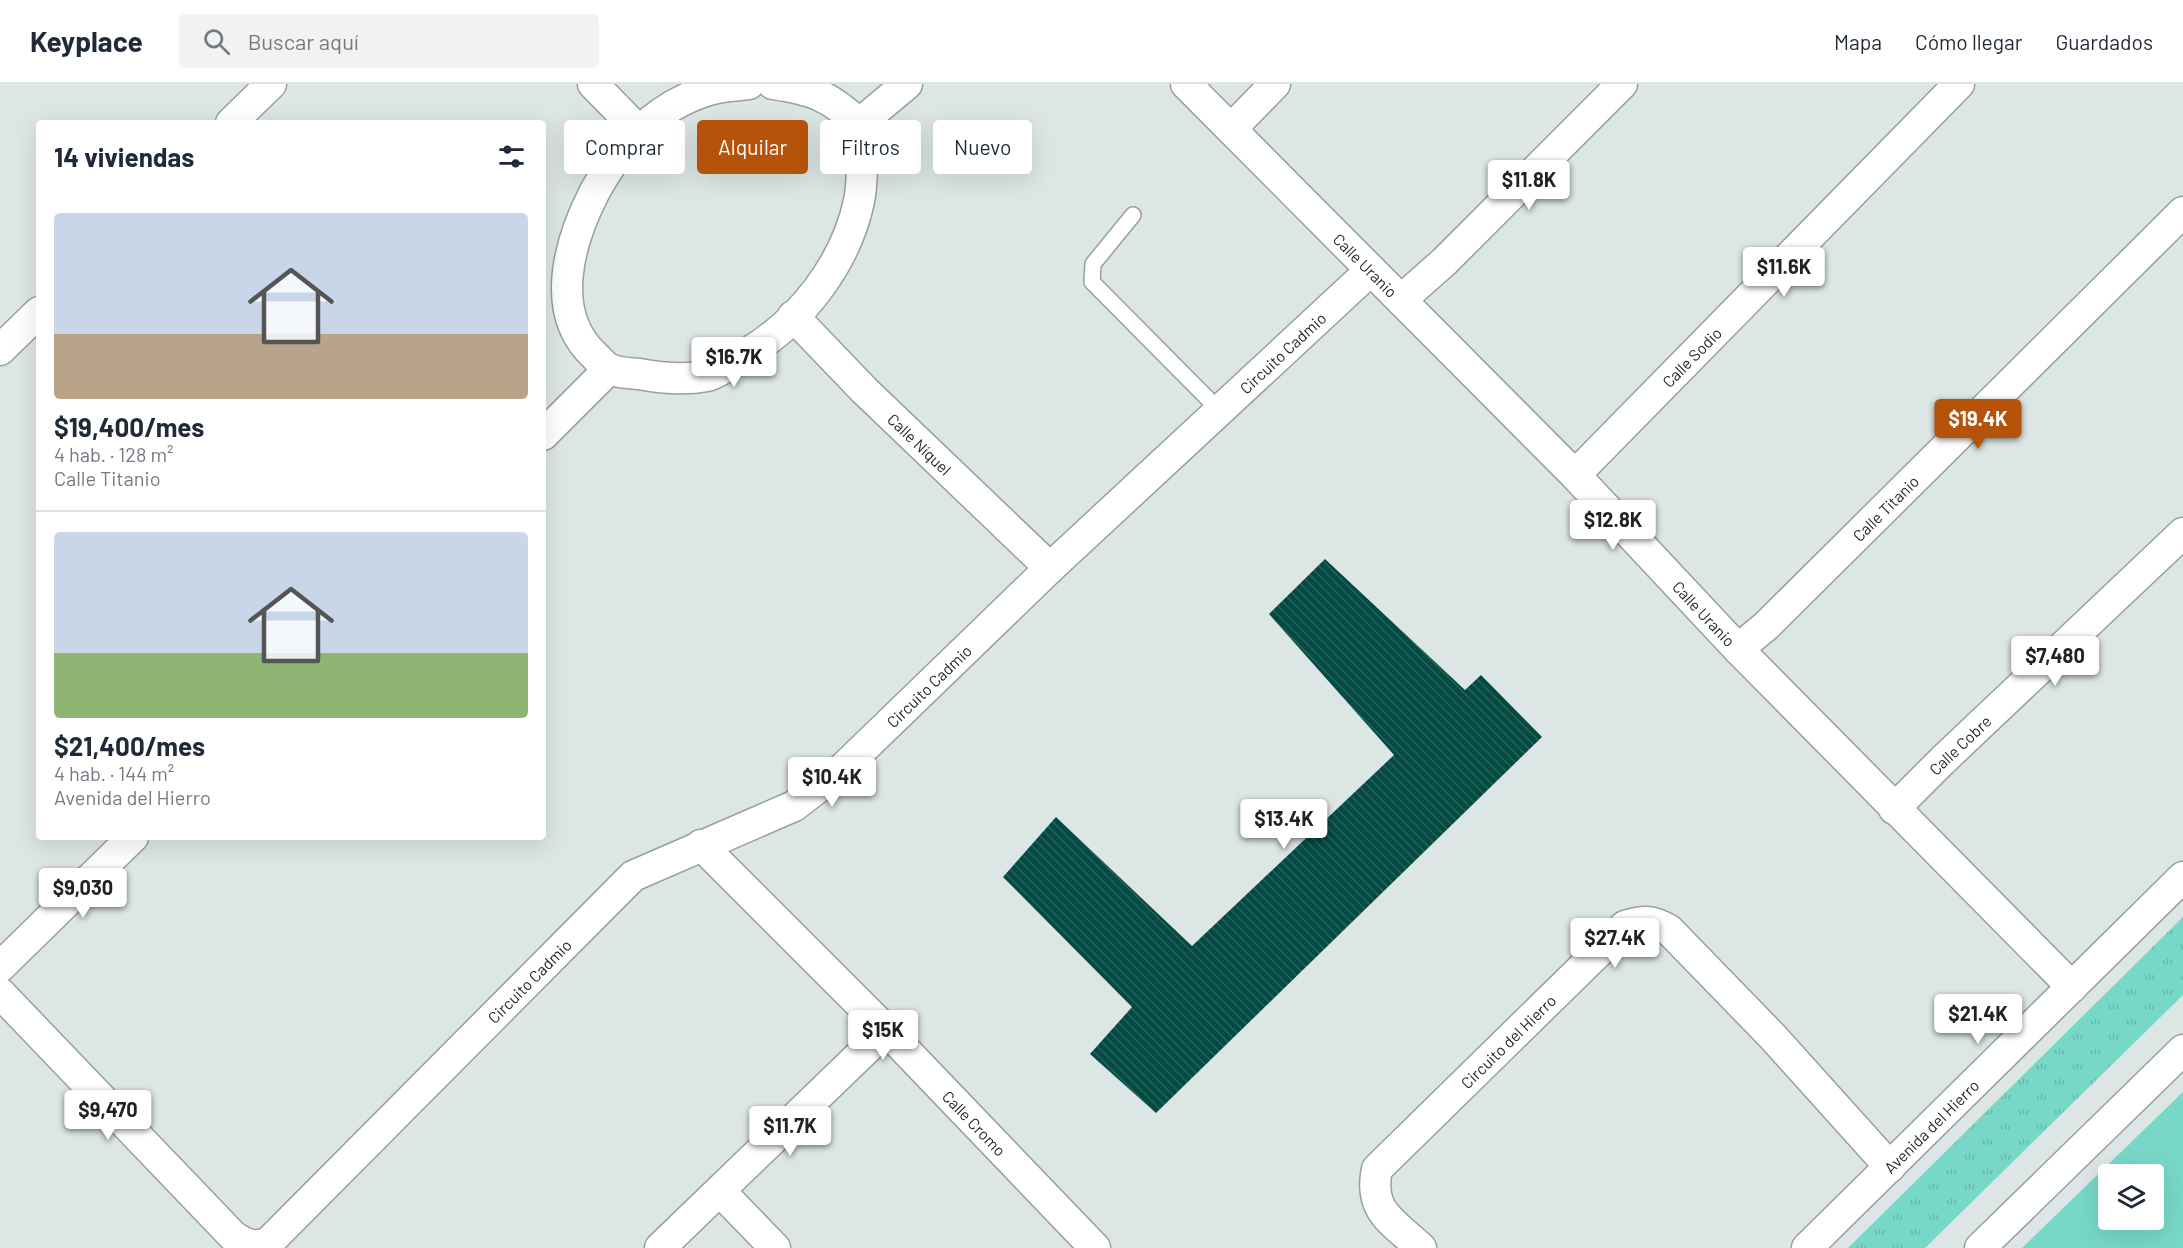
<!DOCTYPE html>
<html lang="es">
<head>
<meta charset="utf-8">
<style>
  body { margin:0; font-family:Barlow,sans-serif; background:#f2f2f3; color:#1f2937; height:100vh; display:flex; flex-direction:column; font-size:22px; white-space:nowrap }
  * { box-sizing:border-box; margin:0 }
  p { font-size:20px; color:#747a83 }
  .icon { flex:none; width:33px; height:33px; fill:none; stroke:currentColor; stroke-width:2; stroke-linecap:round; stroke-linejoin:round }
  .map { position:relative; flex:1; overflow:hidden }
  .side { position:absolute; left:36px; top:36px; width:510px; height:720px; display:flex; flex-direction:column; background:#fff; border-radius:6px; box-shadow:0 6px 24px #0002 }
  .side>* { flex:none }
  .top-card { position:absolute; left:564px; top:36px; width:570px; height:54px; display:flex; gap:12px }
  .tools { position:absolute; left:2098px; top:1080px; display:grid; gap:12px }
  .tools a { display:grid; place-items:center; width:66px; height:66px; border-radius:6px; background:#fff; box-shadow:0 6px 24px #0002; font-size:30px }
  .price { position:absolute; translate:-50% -51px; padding:0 14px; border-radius:6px; background:#fff; color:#222; font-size:20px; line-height:39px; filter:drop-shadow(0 2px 3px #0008) }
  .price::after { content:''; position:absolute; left:50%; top:36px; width:18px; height:14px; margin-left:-9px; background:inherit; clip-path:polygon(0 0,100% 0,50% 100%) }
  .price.on { background:#b45309; color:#fff }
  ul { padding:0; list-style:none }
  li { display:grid; align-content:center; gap:12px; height:318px; padding:0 18px }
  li+li { border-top:2px solid #e0e1e3 }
  li span { display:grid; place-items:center; height:186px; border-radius:6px; color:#555 }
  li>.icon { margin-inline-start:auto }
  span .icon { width:108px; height:108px; fill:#fffc; stroke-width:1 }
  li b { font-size:26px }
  h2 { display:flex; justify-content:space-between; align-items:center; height:72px; padding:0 18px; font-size:26px }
  .tag { padding:0 21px; border-radius:6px; background:#fff; box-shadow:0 6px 24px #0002; font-size:21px; line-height:54px }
  .tag.on { background:#b45309; color:#fff }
  header { display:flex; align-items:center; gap:36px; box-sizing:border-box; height:84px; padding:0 30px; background:#fff; border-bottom:2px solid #e0e1e3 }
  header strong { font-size:28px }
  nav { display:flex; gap:33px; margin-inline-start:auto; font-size:21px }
  .search { width:420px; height:54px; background:#f2f2f3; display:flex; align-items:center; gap:15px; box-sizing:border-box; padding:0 21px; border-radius:6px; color:#747a83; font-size:22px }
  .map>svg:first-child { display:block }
</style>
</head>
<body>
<header>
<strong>Keyplace</strong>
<div class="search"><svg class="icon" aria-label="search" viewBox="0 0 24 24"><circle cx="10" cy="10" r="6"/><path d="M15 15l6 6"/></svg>Buscar aquí</div>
<nav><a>Mapa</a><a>Cómo llegar</a><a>Guardados</a></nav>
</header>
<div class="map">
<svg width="2183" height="1164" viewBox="0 0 2183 1164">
  <defs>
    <pattern id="grass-tufts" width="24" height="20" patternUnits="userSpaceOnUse" patternTransform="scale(1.5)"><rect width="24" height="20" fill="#77d8c8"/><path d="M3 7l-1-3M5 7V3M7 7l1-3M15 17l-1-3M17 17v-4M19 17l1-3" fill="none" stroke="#67b9ac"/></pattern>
    <pattern id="building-back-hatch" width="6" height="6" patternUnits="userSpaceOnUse" patternTransform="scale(1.5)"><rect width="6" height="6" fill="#024a42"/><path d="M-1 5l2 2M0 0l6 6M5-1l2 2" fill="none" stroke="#28615b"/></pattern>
  </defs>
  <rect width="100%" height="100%" fill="#dce6e4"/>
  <path fill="url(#grass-tufts)" d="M2183,833V911L1925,1164H1848Z"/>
  <path fill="#77d8c8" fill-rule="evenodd" d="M2183,1008V1164H2022ZM2109,1090H2154V1136H2109Z"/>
  <path fill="url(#building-back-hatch)" d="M1325,475L1465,606L1481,591L1542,653L1156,1029L1090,970L1132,923L1003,793L1056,733L1192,862L1394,671L1269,530Z"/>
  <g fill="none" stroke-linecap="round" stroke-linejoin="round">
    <defs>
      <path id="lane" d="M1133,131L1093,180L1092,198L1220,327"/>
      <g id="street">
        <path d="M593,0L638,46"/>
        <path d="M749,0C736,2 721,2 709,6C656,22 619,62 594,109C569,158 548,229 595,272C599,276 604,282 608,284C616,289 630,289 639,290C660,294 686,296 707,292C720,289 735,276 746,270C801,238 846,179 859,117C864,92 861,66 859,40C830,12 813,6 773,0"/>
        <path id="s1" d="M1186,0L1575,391L1738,565L2072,903"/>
        <path d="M231,39L271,0"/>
        <path d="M859,40L907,0"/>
        <path d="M1231,45L1275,0"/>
        <path d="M1401,216L1444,178L1622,0"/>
        <path id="s2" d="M793,232L864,306L1050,484"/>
        <path d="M0,266L39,228"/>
        <path d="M543,351L609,285"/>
        <path id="s3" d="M1575,391L1959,0"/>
        <path id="s4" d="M1738,565L1766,542L2183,128"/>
        <path id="s5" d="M1894,725L1942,677L2183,449"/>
        <path id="s6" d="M701,761L886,946L1095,1164"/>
        <path d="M0,883L133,753"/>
        <path id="s7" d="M0,909L233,1152C245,1160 253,1164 268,1159L633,792L794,722L841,686L1050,484L1371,186"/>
        <path d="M720,1107L775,1164"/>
        <path d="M660,1164L886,946"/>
        <path id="s8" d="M1421,1164C1393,1138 1368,1127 1377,1085L1625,842C1643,836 1652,836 1669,846L1773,953L1890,1083"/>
        <path id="s9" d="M1807,1164L2183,793"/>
        <path d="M1980,1164L2183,966"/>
      </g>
    </defs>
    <use href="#lane" stroke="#97a09e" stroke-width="18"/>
    <use href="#street" stroke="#97a09e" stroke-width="33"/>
    <use href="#lane" stroke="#fff" stroke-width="15"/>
    <use href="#street" stroke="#fff" stroke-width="30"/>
  </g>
  <g text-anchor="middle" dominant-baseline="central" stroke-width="6" stroke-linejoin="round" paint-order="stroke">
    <g font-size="16" fill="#252928" stroke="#e9f3f1">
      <text stroke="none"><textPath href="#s1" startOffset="255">Calle Uranio</textPath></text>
      <text stroke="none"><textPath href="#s7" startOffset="1734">Circuito Cadmio</textPath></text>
      <text stroke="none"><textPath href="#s3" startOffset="166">Calle Sodio</textPath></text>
      <text stroke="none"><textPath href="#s2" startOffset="180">Calle Níquel</textPath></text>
      <text stroke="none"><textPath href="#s4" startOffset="204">Calle Titanio</textPath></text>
      <text stroke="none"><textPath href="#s1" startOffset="741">Calle Uranio</textPath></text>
      <text stroke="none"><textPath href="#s7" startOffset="1248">Circuito Cadmio</textPath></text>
      <text stroke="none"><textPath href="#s5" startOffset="92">Calle Cobre</textPath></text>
      <text stroke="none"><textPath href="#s7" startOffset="744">Circuito Cadmio</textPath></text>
      <text stroke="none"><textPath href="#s8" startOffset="280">Circuito del Hierro</textPath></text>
      <text stroke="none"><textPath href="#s6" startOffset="390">Calle Cromo</textPath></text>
      <text stroke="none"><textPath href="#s9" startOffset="174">Avenida del Hierro</textPath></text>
    </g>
  </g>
</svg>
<div class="tools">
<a><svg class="icon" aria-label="layers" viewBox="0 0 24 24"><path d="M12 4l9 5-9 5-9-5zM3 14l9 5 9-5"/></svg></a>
</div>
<b class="price" style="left:1529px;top:127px">$11.8K</b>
<b class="price" style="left:1784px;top:214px">$11.6K</b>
<b class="price" style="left:734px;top:304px">$16.7K</b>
<b class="price on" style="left:1978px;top:366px">$19.4K</b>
<b class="price" style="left:1613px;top:467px">$12.8K</b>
<b class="price" style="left:2055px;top:603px">$7,480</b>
<b class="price" style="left:832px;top:724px">$10.4K</b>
<b class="price" style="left:1284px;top:766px">$13.4K</b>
<b class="price" style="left:83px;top:835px">$9,030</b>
<b class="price" style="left:1615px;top:885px">$27.4K</b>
<b class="price" style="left:1978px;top:961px">$21.4K</b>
<b class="price" style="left:883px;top:977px">$15K</b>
<b class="price" style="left:108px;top:1057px">$9,470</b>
<b class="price" style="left:790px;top:1073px">$11.7K</b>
<div class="top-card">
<a class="tag">Comprar</a>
<a class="tag on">Alquilar</a>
<a class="tag">Filtros</a>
<a class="tag">Nuevo</a>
</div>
<section class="side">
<h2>14 viviendas<svg class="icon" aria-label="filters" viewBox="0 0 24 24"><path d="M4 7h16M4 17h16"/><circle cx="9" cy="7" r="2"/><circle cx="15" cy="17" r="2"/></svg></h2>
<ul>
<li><span style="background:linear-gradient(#c9d6e8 65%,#b9a48a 0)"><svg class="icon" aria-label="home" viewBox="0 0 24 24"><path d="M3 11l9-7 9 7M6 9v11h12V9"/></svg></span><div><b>$19,400/mes</b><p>4 hab. · 128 m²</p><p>Calle Titanio</p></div></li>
<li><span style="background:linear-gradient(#c9d6e8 65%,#8fb573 0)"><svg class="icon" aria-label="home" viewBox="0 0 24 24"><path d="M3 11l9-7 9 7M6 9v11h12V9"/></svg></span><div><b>$21,400/mes</b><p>4 hab. · 144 m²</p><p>Avenida del Hierro</p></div></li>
</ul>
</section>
</div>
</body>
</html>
